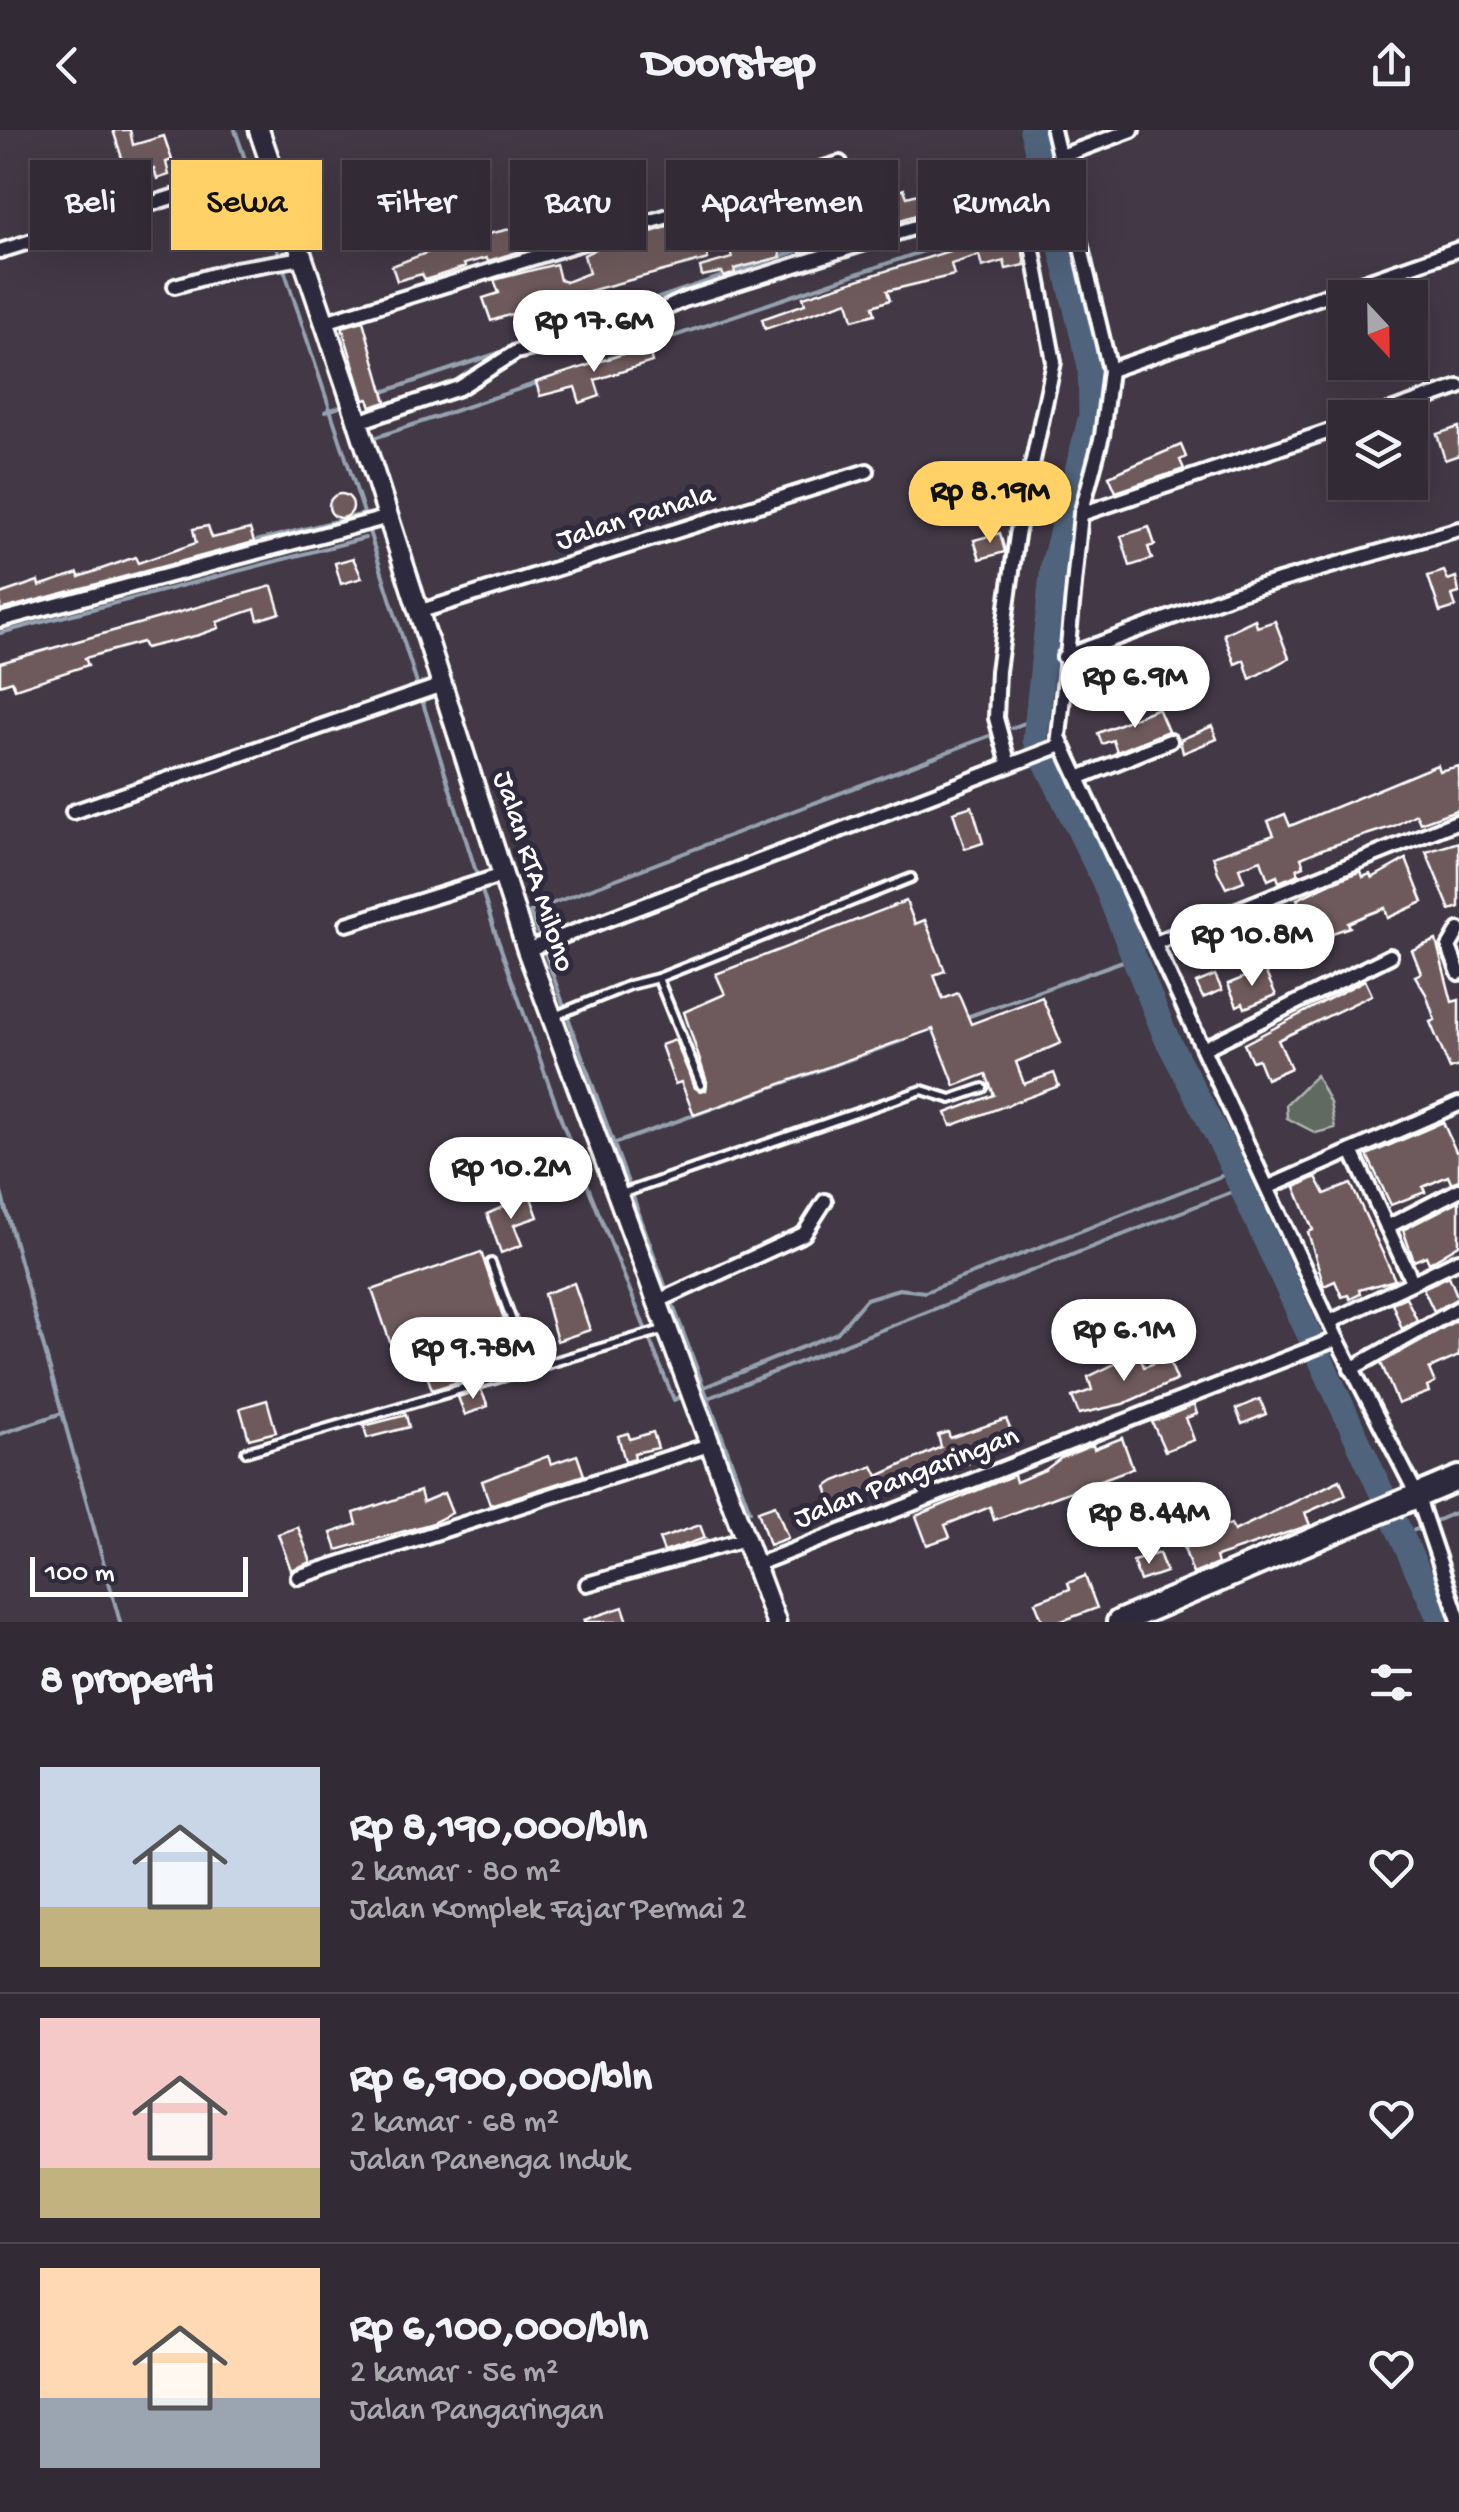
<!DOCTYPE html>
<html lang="id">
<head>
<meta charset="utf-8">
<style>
  body { margin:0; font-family:"Gochi Hand",sans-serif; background:#3a323c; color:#f1f3f6; height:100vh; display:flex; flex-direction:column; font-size:38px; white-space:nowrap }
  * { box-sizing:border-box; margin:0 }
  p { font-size:32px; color:#a8a7ac }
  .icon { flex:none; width:55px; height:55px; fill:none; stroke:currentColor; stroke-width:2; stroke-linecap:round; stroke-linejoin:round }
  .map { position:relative; height:1492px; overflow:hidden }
  .details { display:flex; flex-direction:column; background:#322a34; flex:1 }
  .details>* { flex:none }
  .top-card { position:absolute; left:30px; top:30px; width:1400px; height:90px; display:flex; gap:20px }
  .needle { width:65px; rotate:158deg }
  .buttons { position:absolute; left:1328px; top:150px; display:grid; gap:20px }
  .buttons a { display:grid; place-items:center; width:100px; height:100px; border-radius:0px; background:#322a34; box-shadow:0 10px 40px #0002,0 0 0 2px #4d464f; font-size:50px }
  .scale { position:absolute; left:30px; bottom:25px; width:218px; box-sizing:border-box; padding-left:10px; border:5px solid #fff; border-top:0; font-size:28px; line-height:35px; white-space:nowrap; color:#fff; -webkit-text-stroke:8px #2f2a3d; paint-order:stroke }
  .price { position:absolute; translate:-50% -85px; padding:0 22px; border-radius:35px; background:#fff; color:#222; font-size:32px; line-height:65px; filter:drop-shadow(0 2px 5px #0008) }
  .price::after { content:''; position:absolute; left:50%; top:60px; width:30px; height:22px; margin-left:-15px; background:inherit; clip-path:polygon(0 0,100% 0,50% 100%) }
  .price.selected { background:#ffd166; color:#111 }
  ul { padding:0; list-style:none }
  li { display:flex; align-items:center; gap:30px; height:250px; padding:0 40px }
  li+li { border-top:2px solid #4d464f }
  li span { display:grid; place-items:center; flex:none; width:280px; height:200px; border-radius:0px; color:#555 }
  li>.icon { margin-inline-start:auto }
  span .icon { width:120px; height:120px; fill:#fffc; stroke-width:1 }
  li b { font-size:42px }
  h2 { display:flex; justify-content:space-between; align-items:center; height:120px; padding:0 40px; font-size:42px }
  .pill { padding:0 35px; border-radius:0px; background:#322a34; box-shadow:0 10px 40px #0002,0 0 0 2px #4d464f; font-size:35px; line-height:90px }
  .pill.selected { background:#ffd166; color:#111 }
  header { display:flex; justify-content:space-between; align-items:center; height:130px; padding:0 40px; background:#322a34; font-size:45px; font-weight:700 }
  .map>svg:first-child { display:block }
</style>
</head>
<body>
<header><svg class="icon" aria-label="back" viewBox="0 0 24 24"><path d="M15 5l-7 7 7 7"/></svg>Doorstep<svg class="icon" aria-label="share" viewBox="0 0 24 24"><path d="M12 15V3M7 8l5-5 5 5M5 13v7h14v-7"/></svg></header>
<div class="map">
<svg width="1459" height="1492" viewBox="0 0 1459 1492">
  <rect width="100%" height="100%" fill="#423846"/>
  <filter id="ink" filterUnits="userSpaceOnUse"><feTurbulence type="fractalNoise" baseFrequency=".01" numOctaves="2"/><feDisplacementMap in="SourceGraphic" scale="20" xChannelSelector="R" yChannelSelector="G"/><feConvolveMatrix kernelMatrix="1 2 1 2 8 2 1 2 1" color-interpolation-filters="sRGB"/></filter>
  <g filter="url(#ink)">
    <path fill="#606b60" stroke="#b0b5b0" stroke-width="2.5" d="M1316,945L1330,973L1335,998L1316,1003L1287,988L1286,974Z"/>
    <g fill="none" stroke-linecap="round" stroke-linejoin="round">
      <g stroke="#96a2b0" stroke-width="4">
        <path d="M235,0L248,38"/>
        <path d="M251,47L280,128"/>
        <path d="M995,53L1024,43"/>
        <path d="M283,136L366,389"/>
        <path d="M527,213L802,119"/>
        <path d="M587,236L1023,87"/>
        <path d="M380,263L513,218"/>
        <path d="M325,282L348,274"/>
        <path d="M377,307L540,252"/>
        <path d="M368,398L494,799L564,997L674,1270L684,1265"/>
        <path d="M252,412L364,384"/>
        <path d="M0,503L365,408"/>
        <path d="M1012,598L1037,588"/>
        <path d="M1044,635L1114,758L1207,977L1383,1344"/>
        <path d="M964,888L1134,827"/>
        <path d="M613,1014L904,910"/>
        <path d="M0,1059L120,1492"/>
        <path d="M667,1161L530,782L989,606"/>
        <path d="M671,1170L750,1381"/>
        <path d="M697,1260L837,1203L866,1169L899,1159L925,1162L1234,1041"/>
        <path d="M708,1268L1242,1058"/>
        <path d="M0,1304L62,1283"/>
        <path d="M1431,1393L1459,1381"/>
        <path d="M1403,1405L1422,1397"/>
      </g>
      <path stroke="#50647b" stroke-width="25" d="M1032,0L1090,236L1091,286L1053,435L1035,610L1103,749L1165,905L1223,1017L1441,1492"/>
    </g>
    <g fill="#6e5a5b" stroke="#fff" stroke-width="2.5">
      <path d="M113,0H130L133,15L164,6L172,30L166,32L169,45L157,49L154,39L128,47Z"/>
      <path d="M994,36L1001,58L800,122L790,83L810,78L805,60L820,55L819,50L832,46L839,64L874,54L878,68L904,59L907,67L940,58L935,45L953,39L956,48Z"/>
      <path d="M623,55L632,84L614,92L488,131L486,128L464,134L465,137L425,150L422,144L397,151L392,136L442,117L441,113L468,101L481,97L484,105L519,97L536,88L534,80L577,69L580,76Z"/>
      <path d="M762,69L768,88L762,91L767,112L776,110L781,127L734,139L735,143L724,147L722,142L702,146L700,137L732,128L724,100L702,107L708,129L563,168L566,177L523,189L521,181L491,191L483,168L499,163L494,150L556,134L560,150L566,152L589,143L584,125L600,117Z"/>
      <path d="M1019,99L1025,135L1006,139L1004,131L982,137L979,125L951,134L954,145L887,161L890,170L873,176L875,184L853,190L848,171L765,199L762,189L805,174L803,167Z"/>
      <path d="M363,191L386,272L371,277L368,269L364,270L342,197Z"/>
      <path d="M648,216L652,232L595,250L600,266L580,273L575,257L540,266L536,252Z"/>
      <path d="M1459,297V325L1445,330L1437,304Z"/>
      <path d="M1181,315L1186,327L1180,330L1184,339L1116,362L1109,346Z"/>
      <circle cx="341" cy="376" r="12"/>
      <path d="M208,396L212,408L250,399L254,412L0,480V464L38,451L39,456L78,443L79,447L135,427L138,433L196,413L193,399Z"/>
      <path d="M1149,397L1155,415L1148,417L1152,429L1130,436L1121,406Z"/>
      <path d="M1000,403L1005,422L980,429L974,410Z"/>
      <path d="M353,428L362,448L341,454L335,433Z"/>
      <path d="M1444,441L1448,450L1456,447L1459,463L1452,465L1456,477L1440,482L1428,446Z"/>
      <path d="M272,456L280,483L258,490L255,479L217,492L219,498L199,505L145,518L142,512L85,528L88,535L15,559L12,551L0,555V533Z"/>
      <path d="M1255,489L1257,497L1275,491L1289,528L1250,549L1244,530L1235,534L1224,504Z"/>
      <path d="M1158,578L1168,601L1117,622L1113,610L1102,614L1098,603Z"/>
      <path d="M1212,596L1217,609L1183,623L1180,610Z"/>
      <path d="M1437,635L1439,641L1459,636V679L1420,693L1416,684L1394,696L1322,719L1301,728L1304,736L1297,739L1299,744L1279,752L1277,746L1268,750L1261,730L1239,738L1244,751L1226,758L1218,742L1213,726L1274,705L1268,691L1285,684L1290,696Z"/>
      <path d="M972,676L983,713L965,719L953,682Z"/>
      <path d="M1459,712V777L1450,780L1426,722Z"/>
      <path d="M1406,729L1423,772L1388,788L1385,778L1364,786L1348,793L1350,797L1303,813L1294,810L1271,814L1269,807L1250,814L1242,796L1300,775L1297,769L1333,752L1361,741L1363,747L1370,744L1372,748Z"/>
      <path d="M906,771L915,794L925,790L945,841L934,845L943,869L958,863L971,894L1042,867L1061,913L1016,932L1024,954L1054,943L1059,956L951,996L946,983L994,965L986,944L955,956L933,899L694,985L681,952L675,954L661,915L675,910L695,958L706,960L707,952L684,882L725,864L716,844Z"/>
      <path d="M1436,810L1452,872L1459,870V936L1450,939L1430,892L1435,890L1426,864L1415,846L1421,843L1412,820Z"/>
      <path d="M1264,839L1276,865L1245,878L1243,873L1237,876L1228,854Z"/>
      <path d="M1215,845L1222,860L1203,868L1196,853Z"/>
      <path d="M1365,850L1372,865L1278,910L1291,938L1266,949L1258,929L1252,931L1244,914Z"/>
      <path d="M1443,992L1456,1022L1459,1020V1050L1451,1053L1448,1046L1423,1057L1425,1062L1391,1075L1367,1025Z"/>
      <path d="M1316,1047L1325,1064L1351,1054L1395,1150L1359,1160L1360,1164L1350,1169L1348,1165L1342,1167L1335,1151L1324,1156L1308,1102L1313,1100L1295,1057Z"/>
      <path d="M530,1065L538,1087L514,1095L522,1115L501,1123L487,1084Z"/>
      <path d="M1459,1071V1115L1429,1133L1426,1126L1414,1131L1403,1100Z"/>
      <path d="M481,1122L519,1233L432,1260L413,1204L390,1212L372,1160Z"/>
      <path d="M1449,1146L1458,1168L1434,1181L1423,1158Z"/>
      <path d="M574,1153L590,1200L557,1211L544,1164Z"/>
      <path d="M1406,1167L1417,1190L1402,1199L1392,1173Z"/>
      <path d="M1459,1189V1226L1429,1239L1435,1253L1427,1257L1429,1262L1398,1274L1381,1233Z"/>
      <path d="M1140,1227L1144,1237L1168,1228L1177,1250L1123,1274L1079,1284L1072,1267L1092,1260L1088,1247L1127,1228L1129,1231Z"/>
      <path d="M481,1260L488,1276L465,1285L458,1267Z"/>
      <path d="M1260,1269L1266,1284L1242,1294L1236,1279Z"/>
      <path d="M267,1270L276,1302L249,1309L240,1278Z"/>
      <path d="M1194,1275L1197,1284L1186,1288L1194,1310L1165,1321L1152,1292Z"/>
      <path d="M406,1285L409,1297L367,1308L364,1296Z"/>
      <path d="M1006,1289L1014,1308L966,1327L968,1333L949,1331L834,1380L826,1357L835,1351L873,1336L878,1346L941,1317L938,1305L948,1302L950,1308Z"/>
      <path d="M653,1302L658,1318L634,1323L635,1328L625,1331L618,1306L628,1303L630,1309Z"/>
      <path d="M1122,1308L1133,1338L994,1390L990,1377L945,1395L950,1407L927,1415L916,1386L1014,1345L1016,1352L1045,1340L1061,1328L1093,1315L1094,1319Z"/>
      <path d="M577,1325L584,1345L490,1375L482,1351L548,1326L551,1334Z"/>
      <path d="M1340,1350L1346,1365L1305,1383L1310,1395L1216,1427L1218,1434L1193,1444L1184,1418L1210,1408L1208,1403L1231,1394L1234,1401Z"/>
      <path d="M420,1361L423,1372L444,1363L452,1383L430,1394L337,1420L331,1403L357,1394L354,1383Z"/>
      <path d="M775,1375L788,1408L769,1415L758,1381Z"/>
      <path d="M700,1395L705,1408L664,1422L659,1409Z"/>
      <path d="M298,1397L311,1432L291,1440L278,1404Z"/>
      <path d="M1159,1423L1166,1442L1140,1451L1133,1431Z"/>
      <path d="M1085,1446L1097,1478L1059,1492H1043L1035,1472L1070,1459L1068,1453Z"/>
      <path d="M623,1477L628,1492H584V1490Z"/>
    </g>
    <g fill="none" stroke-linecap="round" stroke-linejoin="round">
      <defs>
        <g id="lane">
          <path d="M658,848L911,748"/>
          <path d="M552,887L630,855L658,848L701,955"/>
          <path d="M621,1064L922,960L951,969L983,958"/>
          <path d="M491,1133L530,1241"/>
          <path d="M246,1322L666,1199"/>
        </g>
        <g id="street">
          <path d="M1053,0L1110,240L1102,306L1081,384L1059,607L1337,1209L1417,1365L1459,1490"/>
          <path d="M1059,27L1132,0"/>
          <path d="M0,121L272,36"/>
          <path d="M175,156L235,139L303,128"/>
          <path d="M325,192L840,33"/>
          <path d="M1110,240L1459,119"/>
          <path d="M1371,288L1459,257"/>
          <path d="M358,292L459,258L516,222L580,207L589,198L647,187L684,170L1018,65L1025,78L1054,232L1017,405L998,541L996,588L1009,635"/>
          <path d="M1081,384L1345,296"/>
          <path d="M418,482L867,341"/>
          <path d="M0,490L389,387"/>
          <path d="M1064,527L1237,463L1459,399"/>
          <path d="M1078,648L1170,611"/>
          <path d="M73,682L442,555"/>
          <path d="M347,794L503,745"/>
          <path d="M1459,800L1449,817L1459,843"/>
          <path d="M1155,813L1459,691"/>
          <path d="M527,820L1062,615"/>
          <path d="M1205,918L1390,826"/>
          <path d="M1352,1021L1412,1151"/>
          <path d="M1269,1057L1459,974"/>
          <path d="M1387,1097L1459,1060"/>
          <path d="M656,1172L804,1104L825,1071"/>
          <path d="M1330,1192L1459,1130"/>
          <path d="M1351,1239L1459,1178"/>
          <path d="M755,1435L1337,1209"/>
          <path d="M298,1447L709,1315"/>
          <path d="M587,1454L745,1409"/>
        </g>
        <path id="secondary" d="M259,0L349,264L527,820L776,1492"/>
        <path id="highway" d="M1119,1492L1459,1348"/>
      </defs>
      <use href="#lane" stroke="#fff" stroke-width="14"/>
      <use href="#street" stroke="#fff" stroke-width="20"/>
      <use href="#secondary" stroke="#fff" stroke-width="25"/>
      <use href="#highway" stroke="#fff" stroke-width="30"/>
      <use href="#lane" stroke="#2f2a3d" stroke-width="6"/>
      <use href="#street" stroke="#2f2a3d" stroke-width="12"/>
      <use href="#secondary" stroke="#2f2a3d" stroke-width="18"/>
      <use href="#highway" stroke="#2f2a3d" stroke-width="22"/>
    </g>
  </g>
  <g text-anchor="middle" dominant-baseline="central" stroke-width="10" stroke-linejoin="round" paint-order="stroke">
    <g font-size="30" fill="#fff" stroke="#2f2a3d">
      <text transform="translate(636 389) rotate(-17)">Jalan Panala</text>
      <text transform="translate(532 742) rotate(72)">Jalan RTA Milono</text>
      <text transform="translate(907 1349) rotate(-21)">Jalan Pangaringan</text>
    </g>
  </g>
</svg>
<div class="buttons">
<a><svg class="needle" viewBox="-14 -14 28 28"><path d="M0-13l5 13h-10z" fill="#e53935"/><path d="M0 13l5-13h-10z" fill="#a8a7ac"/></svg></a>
<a><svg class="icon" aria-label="layers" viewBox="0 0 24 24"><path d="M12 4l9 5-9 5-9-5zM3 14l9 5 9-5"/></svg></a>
</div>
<div class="scale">100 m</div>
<b class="price" style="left:594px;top:245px">Rp 17.6M</b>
<b class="price selected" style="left:990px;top:416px">Rp 8.19M</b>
<b class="price" style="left:1135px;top:601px">Rp 6.9M</b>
<b class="price" style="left:1252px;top:859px">Rp 10.8M</b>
<b class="price" style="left:511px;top:1092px">Rp 10.2M</b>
<b class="price" style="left:1124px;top:1254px">Rp 6.1M</b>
<b class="price" style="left:473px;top:1272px">Rp 9.78M</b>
<b class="price" style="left:1149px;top:1437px">Rp 8.44M</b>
<div class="top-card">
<a class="pill">Beli</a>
<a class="pill selected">Sewa</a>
<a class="pill">Filter</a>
<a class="pill">Baru</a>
<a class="pill">Apartemen</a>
<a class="pill">Rumah</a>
</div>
</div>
<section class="details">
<h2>8 properti<svg class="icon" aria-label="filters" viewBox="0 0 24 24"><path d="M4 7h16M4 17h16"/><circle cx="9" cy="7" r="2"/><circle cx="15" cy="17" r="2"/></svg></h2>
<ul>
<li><span style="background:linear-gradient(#c9d6e8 70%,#c2b280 0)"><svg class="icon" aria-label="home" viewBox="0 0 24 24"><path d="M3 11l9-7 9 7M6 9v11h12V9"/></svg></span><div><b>Rp 8,190,000/bln</b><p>2 kamar · 80 m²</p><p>Jalan Komplek Fajar Permai 2</p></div><svg class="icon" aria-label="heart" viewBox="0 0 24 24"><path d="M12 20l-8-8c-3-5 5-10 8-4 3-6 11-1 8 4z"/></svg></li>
<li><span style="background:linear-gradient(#f6c9c9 75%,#c2b280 0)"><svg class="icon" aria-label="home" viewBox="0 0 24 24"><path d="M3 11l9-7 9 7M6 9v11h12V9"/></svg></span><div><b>Rp 6,900,000/bln</b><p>2 kamar · 68 m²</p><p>Jalan Panenga Induk</p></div><svg class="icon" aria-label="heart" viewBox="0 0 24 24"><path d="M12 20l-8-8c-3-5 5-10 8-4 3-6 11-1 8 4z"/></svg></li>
<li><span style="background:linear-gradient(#ffd9b3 65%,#9aa5b1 0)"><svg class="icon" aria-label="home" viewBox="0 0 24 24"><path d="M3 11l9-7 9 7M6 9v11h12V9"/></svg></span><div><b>Rp 6,100,000/bln</b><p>2 kamar · 56 m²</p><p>Jalan Pangaringan</p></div><svg class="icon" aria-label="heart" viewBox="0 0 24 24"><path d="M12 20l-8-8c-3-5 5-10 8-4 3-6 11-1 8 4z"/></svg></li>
</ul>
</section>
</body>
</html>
